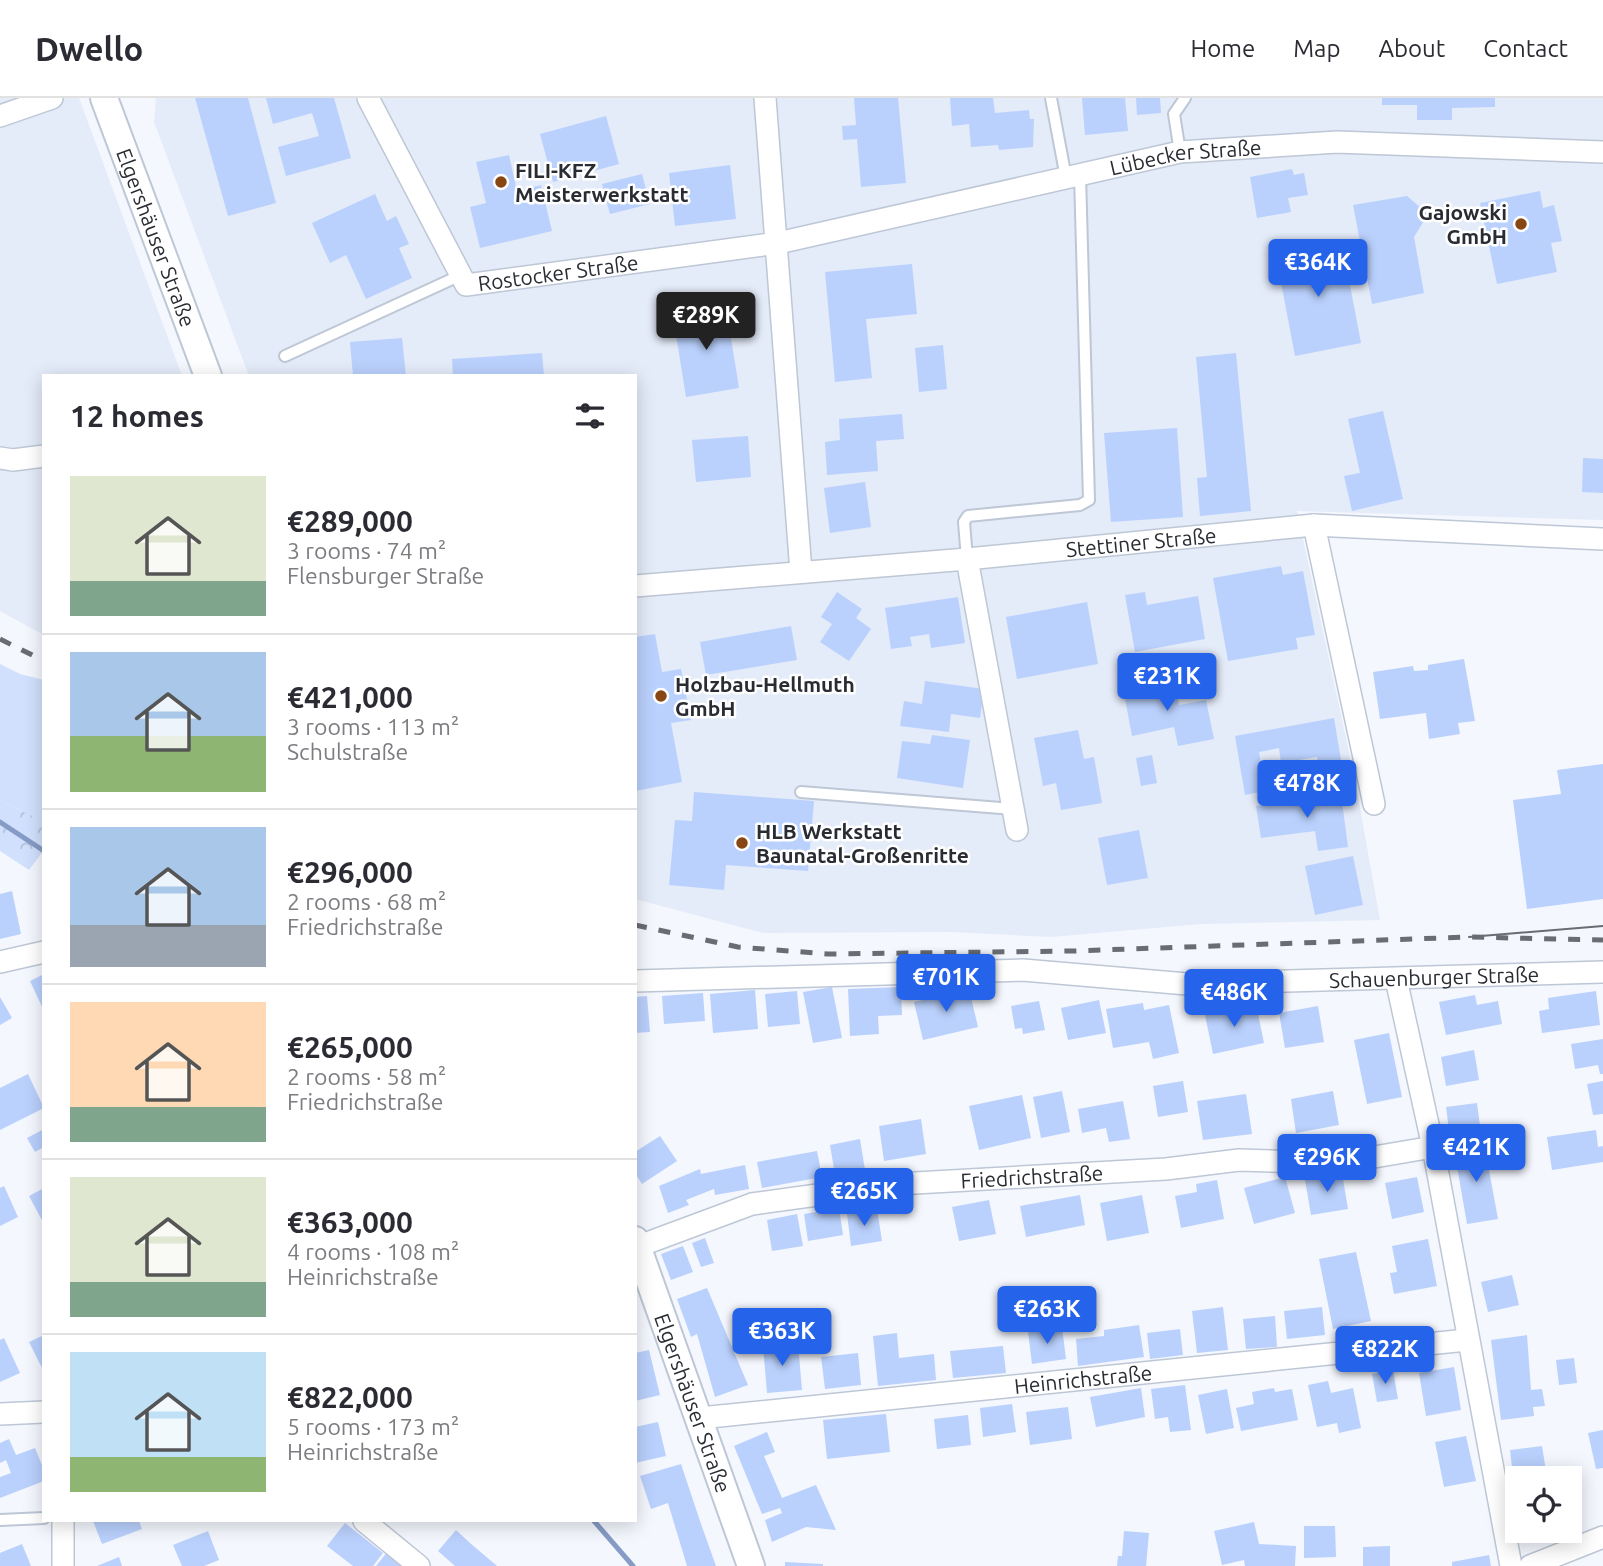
<!DOCTYPE html>
<html lang="en">
<head>
<meta charset="utf-8">
<style>
  body { margin:0; font-family:Ubuntu,sans-serif; background:#f7f7f7; color:#2b2b33; height:100vh; display:flex; flex-direction:column; font-size:26px; white-space:nowrap }
  * { box-sizing:border-box; margin:0 }
  p { font-size:23px; color:#7c7c81 }
  .icon { flex:none; width:38px; height:38px; fill:none; stroke:currentColor; stroke-width:2; stroke-linecap:round; stroke-linejoin:round }
  .map { position:relative; flex:1; overflow:hidden }
  .panel { position:absolute; left:42px; top:276px; width:595px; height:1148px; display:flex; flex-direction:column; background:#fff; border-radius:0px; box-shadow:0 4px 18px #0003 }
  .panel>* { flex:none }
  .controls { position:absolute; left:1505px; top:1368px; display:grid; gap:14px }
  .controls a { display:grid; place-items:center; width:77px; height:77px; border-radius:0px; background:#fff; box-shadow:0 4px 18px #0003; font-size:35px }
  .price { position:absolute; translate:-50% -60px; padding:0 16px; border-radius:7px; background:#2563eb; color:#fff; font-size:23px; line-height:46px; filter:drop-shadow(0 2px 4px #0008) }
  .price::after { content:''; position:absolute; left:50%; top:42px; width:21px; height:16px; margin-left:-10px; background:inherit; clip-path:polygon(0 0,100% 0,50% 100%) }
  .price.on { background:#222; color:#fff }
  ul { padding:0; list-style:none }
  li { display:flex; align-items:center; gap:21px; height:175px; padding:0 28px }
  li+li { border-top:2px solid #e1e1e2 }
  li span { display:grid; place-items:center; flex:none; width:196px; height:140px; border-radius:0px; color:#555 }
  li>.icon { margin-inline-start:auto }
  span .icon { width:84px; height:84px; fill:#fffc; stroke-width:1 }
  li b { font-size:30px }
  h2 { display:flex; justify-content:space-between; align-items:center; height:84px; padding:0 28px; font-size:30px }
  header { display:flex; align-items:center; gap:42px; box-sizing:border-box; height:98px; padding:0 35px; background:#fff; border-bottom:2px solid #e1e1e2 }
  header strong { font-size:33px }
  nav { display:flex; gap:38px; margin-inline-start:auto; font-size:24px }
  .map>svg:first-child { display:block }
</style>
</head>
<body>
<header>
<strong>Dwello</strong>
<nav><a>Home</a><a>Map</a><a>About</a><a>Contact</a></nav>
</header>
<div class="map">
<svg width="1603" height="1468" viewBox="0 0 1603 1468">
  <defs>
    <pattern id="forest-crowns" width="20" height="18" patternUnits="userSpaceOnUse" patternTransform="scale(1.75)"><rect width="20" height="18" fill="#d1e0fc"/><path d="M2 6a3 3 0 1 1 6 0M12 15a3 3 0 1 1 6 0" fill="none" stroke="#b3c0d8"/></pattern>
  </defs>
  <rect width="100%" height="100%" fill="#f4f7fe"/>
  <g fill="#e4ebf9">
    <path d="M0,0H79L182,278H44V537L0,513Z"/>
    <path d="M156,0H1603V422L1297,413L1355,682L1380,822L1201,826L1051,839L951,834L763,835L635,801V278H249L154,24Z"/>
  </g>
  <path fill="#d1e0fc" d="M0,566L20,576L44,582V724L0,702Z"/>
  <path fill="url(#forest-crowns)" d="M0,702L44,724V752L29,772L0,753Z"/>
  <g fill="none" stroke-linecap="round" stroke-linejoin="round">
    <g stroke="#869cc6" stroke-width="5">
      <path d="M0,724L44,753"/>
      <path d="M594,1423L633,1468"/>
    </g>
  </g>
  <g fill="#bad1fd">
    <path d="M195,0H248L276,105L228,118Z"/>
    <path d="M266,0H334L351,60L286,78L278,49L319,38L312,15L273,26Z"/>
    <path d="M854,0H898L906,85L861,89L857,41L843,42L842,28L856,27Z"/>
    <path d="M950,0H993L995,15L1029,12L1030,21H1034L1033,49L999,52L998,47L971,49L969,26L952,28Z"/>
    <path d="M1082,0H1125L1128,33L1085,37Z"/>
    <path d="M1136,0H1160L1161,15L1137,17Z"/>
    <path d="M1382,0H1495V9L1452,10V22H1417V7H1382Z"/>
    <path d="M606,18L619,66L553,84L540,36Z"/>
    <path d="M509,57L517,93L541,87L552,133L480,150L470,109L486,105L476,64Z"/>
    <path d="M730,67L736,121L675,128L669,75Z"/>
    <path d="M1292,71L1294,77L1304,75L1308,97L1288,100L1291,114L1257,120L1250,79Z"/>
    <path d="M642,76L650,106L610,116L602,86Z"/>
    <path d="M1540,93L1543,110L1554,107L1562,143L1551,145L1557,174L1497,186L1480,105Z"/>
    <path d="M375,96L387,123L396,118L409,146L399,150L412,180L366,201L346,157L330,165L312,125Z"/>
    <path d="M1407,98L1428,116L1414,139L1424,195L1372,206L1353,107Z"/>
    <path d="M1342,145L1361,245L1295,258L1276,158Z"/>
    <path d="M912,166L917,216L866,221L872,280L835,284L825,174Z"/>
    <path d="M726,209L739,290L686,299L673,218Z"/>
    <path d="M402,240L406,278H353L350,244Z"/>
    <path d="M943,247L947,291L919,294L915,250Z"/>
    <path d="M542,255L544,278H453L452,261Z"/>
    <path d="M1236,255L1251,413L1200,418L1197,380L1207,379L1196,259Z"/>
    <path d="M1383,313L1403,401L1352,413L1344,378L1360,375L1348,321Z"/>
    <path d="M902,316L904,341L876,343L878,373L827,377L825,344L840,342L839,321Z"/>
    <path d="M1177,330L1183,419L1111,424L1104,335Z"/>
    <path d="M748,338L751,379L696,384L692,342Z"/>
    <path d="M1583,360L1603,361V395L1582,394Z"/>
    <path d="M865,384L871,429L830,435L824,390Z"/>
    <path d="M1281,468L1283,477L1303,473L1315,537L1296,540L1298,551L1228,563L1213,480Z"/>
    <path d="M837,494L862,511L856,520L871,531L849,563L820,544L832,526L821,519Z"/>
    <path d="M1145,494L1147,507L1198,498L1205,541L1135,554L1125,497Z"/>
    <path d="M958,499L965,545L931,550L929,536L910,539L912,548L891,551L885,510Z"/>
    <path d="M1087,504L1098,566L1017,581L1006,519Z"/>
    <path d="M791,528L797,562L706,577L700,544Z"/>
    <path d="M655,536L662,574L681,571L691,622L671,625L682,684L635,693V539Z"/>
    <path d="M1464,561L1475,623L1458,625L1460,636L1429,641L1426,615L1380,621L1373,574L1413,568L1414,573L1428,572V567Z"/>
    <path d="M1174,580L1179,607L1206,602L1214,641L1178,648L1174,629L1132,638L1123,590Z"/>
    <path d="M925,583L984,591L980,620L951,616L949,634L900,628L904,603L922,606Z"/>
    <path d="M1334,620L1341,662L1318,666L1317,659L1281,665L1279,650L1259,654L1266,693L1245,697L1235,638Z"/>
    <path d="M1078,632L1084,661L1094,659L1102,705L1061,712L1056,685L1043,688L1034,640Z"/>
    <path d="M932,637L970,642L963,690L897,680L902,643L930,646Z"/>
    <path d="M1152,657L1157,685L1141,688L1136,660Z"/>
    <path d="M1603,666V801L1527,811L1513,702L1561,696L1557,672Z"/>
    <path d="M694,694L814,703L808,773L726,767L724,792L669,787L675,722L692,723Z"/>
    <path d="M1341,696L1348,749L1318,753L1315,733L1261,740L1256,708Z"/>
    <path d="M1139,732L1148,780L1107,787L1098,740Z"/>
    <path d="M1353,758L1363,807L1315,817L1305,768Z"/>
    <path d="M12,793L21,836L0,841V796Z"/>
    <path d="M44,876V913L30,883Z"/>
    <path d="M832,889L842,940L813,945L803,894Z"/>
    <path d="M901,889L902,917L878,918L879,936L850,938L848,891Z"/>
    <path d="M969,891L978,929L923,942L914,904Z"/>
    <path d="M755,892L758,931L713,935L710,896Z"/>
    <path d="M797,893L800,926L768,929L765,896Z"/>
    <path d="M1596,893L1600,927L1542,935L1539,913L1549,911L1548,900Z"/>
    <path d="M703,895L705,923L664,926L662,898Z"/>
    <path d="M1475,897L1477,907L1498,903L1502,926L1446,937L1439,904Z"/>
    <path d="M647,898L650,934L635,935V899Z"/>
    <path d="M0,899L12,920L0,927Z"/>
    <path d="M1099,902L1106,935L1068,942L1061,910Z"/>
    <path d="M1039,903L1045,932L1023,936L1022,930L1015,931L1011,908Z"/>
    <path d="M1143,905L1144,912L1169,907L1179,955L1153,961L1149,944L1113,950L1106,911Z"/>
    <path d="M1256,906L1264,945L1213,956L1205,917Z"/>
    <path d="M1318,908L1324,944L1285,950L1279,915Z"/>
    <path d="M1389,935L1402,999L1367,1006L1354,942Z"/>
    <path d="M1603,941V976H1600L1598,967L1575,971L1571,946Z"/>
    <path d="M1474,952L1479,982L1446,988L1441,959Z"/>
    <path d="M28,976L44,1010L0,1032V990Z"/>
    <path d="M1183,983L1188,1014L1158,1019L1153,988Z"/>
    <path d="M1603,983V1016L1593,1017L1587,986Z"/>
    <path d="M1062,993L1070,1034L1041,1040L1033,999Z"/>
    <path d="M1333,993L1339,1027L1296,1035L1291,1001Z"/>
    <path d="M1246,996L1252,1036L1203,1042L1197,1003Z"/>
    <path d="M1022,997L1031,1040L979,1052L969,1008Z"/>
    <path d="M1123,1003L1130,1041L1109,1044L1106,1030L1082,1035L1078,1011Z"/>
    <path d="M1477,1005L1481,1035L1450,1040L1446,1009Z"/>
    <path d="M921,1021L926,1056L884,1063L879,1028Z"/>
    <path d="M44,1031V1049L35,1054L27,1040Z"/>
    <path d="M1596,1032L1598,1049L1603,1048V1064L1552,1072L1547,1039Z"/>
    <path d="M660,1038L677,1063L642,1086L635,1075V1054Z"/>
    <path d="M860,1041L865,1072L835,1077L830,1047Z"/>
    <path d="M1484,1045L1498,1121L1467,1126L1454,1051Z"/>
    <path d="M817,1053L822,1079L762,1090L757,1064Z"/>
    <path d="M745,1067L749,1091L715,1097L714,1091L686,1102L689,1107L668,1115L659,1088L700,1071L701,1076Z"/>
    <path d="M1342,1075L1348,1111L1311,1117L1305,1082Z"/>
    <path d="M1285,1079L1295,1115L1254,1126L1244,1090Z"/>
    <path d="M1417,1079L1424,1114L1392,1121L1385,1085Z"/>
    <path d="M1217,1082L1224,1121L1181,1130L1175,1098L1197,1094L1196,1086Z"/>
    <path d="M4,1088L18,1119L0,1128V1090Z"/>
    <path d="M44,1090V1126L29,1098Z"/>
    <path d="M1080,1097L1085,1127L1026,1139L1020,1108Z"/>
    <path d="M1142,1097L1149,1135L1107,1143L1100,1105Z"/>
    <path d="M989,1102L996,1136L959,1143L952,1109Z"/>
    <path d="M839,1110L843,1137L808,1143L804,1116Z"/>
    <path d="M877,1111L882,1143L851,1148L847,1116Z"/>
    <path d="M797,1116L803,1148L772,1153L767,1122Z"/>
    <path d="M705,1140L714,1165L701,1169L692,1145Z"/>
    <path d="M1428,1141L1437,1188L1394,1196L1390,1175L1397,1174L1392,1148Z"/>
    <path d="M683,1148L693,1174L671,1182L661,1156Z"/>
    <path d="M1356,1154L1371,1223L1333,1231L1319,1161Z"/>
    <path d="M1512,1177L1519,1207L1488,1214L1481,1184Z"/>
    <path d="M707,1190L748,1287L715,1299L697,1236L691,1239L677,1201Z"/>
    <path d="M1223,1209L1228,1252L1197,1255L1192,1213Z"/>
    <path d="M1322,1209L1325,1237L1287,1241L1284,1213Z"/>
    <path d="M1275,1218L1277,1249L1246,1251L1243,1221Z"/>
    <path d="M1139,1227L1144,1259L1078,1268L1076,1241L1104,1238V1232Z"/>
    <path d="M1062,1229L1066,1261L1032,1266L1028,1234Z"/>
    <path d="M1180,1231L1183,1257L1150,1261L1147,1235Z"/>
    <path d="M897,1235L899,1260L934,1256L936,1282L878,1288L873,1238Z"/>
    <path d="M44,1237V1274L29,1244Z"/>
    <path d="M1527,1237L1531,1292L1542,1291L1545,1308L1533,1309L1534,1318L1501,1322L1491,1242Z"/>
    <path d="M4,1240L20,1275L0,1284V1242Z"/>
    <path d="M798,1245L802,1292L767,1295L763,1248Z"/>
    <path d="M1003,1248L1006,1275L953,1280L950,1253Z"/>
    <path d="M649,1252L660,1297L635,1303V1255Z"/>
    <path d="M858,1255L861,1287L825,1291L821,1259Z"/>
    <path d="M1574,1260L1577,1285L1559,1287L1556,1262Z"/>
    <path d="M1454,1269L1461,1312L1426,1318L1419,1275Z"/>
    <path d="M1393,1272L1398,1301L1377,1304L1372,1276Z"/>
    <path d="M1328,1283L1331,1295L1353,1290L1361,1330L1339,1335L1337,1325L1317,1329L1308,1287Z"/>
    <path d="M1185,1287L1191,1332L1170,1334L1168,1319L1155,1321L1151,1291Z"/>
    <path d="M1141,1290L1145,1319L1096,1329L1090,1299Z"/>
    <path d="M1274,1290L1275,1294L1292,1291L1298,1322L1241,1333L1236,1310L1254,1306L1252,1294Z"/>
    <path d="M1227,1291L1234,1330L1206,1336L1198,1297Z"/>
    <path d="M1012,1306L1016,1334L983,1339L980,1310Z"/>
    <path d="M1068,1309L1072,1341L1030,1347L1026,1314Z"/>
    <path d="M886,1316L890,1354L827,1361L823,1322Z"/>
    <path d="M968,1317L971,1347L937,1351L934,1321Z"/>
    <path d="M658,1324L666,1358L635,1365V1329Z"/>
    <path d="M1603,1332V1370L1596,1371L1588,1335Z"/>
    <path d="M767,1334L775,1354L764,1358L782,1400L816,1387L836,1432L806,1429L772,1444L765,1422L782,1415L780,1410L762,1416L734,1348Z"/>
    <path d="M1466,1338L1476,1383L1444,1389L1435,1344Z"/>
    <path d="M9,1341L16,1357L35,1350L44,1372V1383L0,1400V1379L11,1375L6,1362L0,1365V1345Z"/>
    <path d="M1542,1348L1546,1373L1513,1378L1510,1352Z"/>
    <path d="M681,1366L701,1426L716,1468H687L668,1405L651,1411L640,1378Z"/>
    <path d="M93,1423H139L142,1431L102,1446Z"/>
    <path d="M1254,1424L1259,1446L1296,1448L1295,1468H1245L1244,1462L1222,1467L1214,1433Z"/>
    <path d="M345,1425L383,1455L373,1468H353L327,1448Z"/>
    <path d="M1304,1428H1335L1336,1459L1304,1460Z"/>
    <path d="M456,1432L470,1445L497,1468H455L438,1453Z"/>
    <path d="M208,1433L219,1462L204,1468H182L173,1447Z"/>
    <path d="M1124,1433L1149,1435L1146,1468H1117L1118,1458H1122Z"/>
    <path d="M22,1446L31,1468H0V1455Z"/>
    <path d="M1390,1448V1468H1363V1449Z"/>
    <path d="M388,1453L406,1468H376Z"/>
    <path d="M1489,1457L1491,1468H1452V1464Z"/>
    <path d="M119,1459L122,1468H97Z"/>
    <path d="M785,1464L823,1466V1468H785Z"/>
  </g>
  <g fill="none" stroke-linecap="round" stroke-linejoin="round">
    <defs>
      <g id="service">
        <path d="M1051,0L1066,80"/>
        <path d="M1180,54L1174,16L1185,0"/>
        <path d="M285,258L461,177"/>
        <path d="M967,461L964,424L968,418L1080,407L1089,402L1080,77"/>
        <path d="M801,694L1013,711"/>
        <path d="M0,1422L44,1420"/>
      </g>
      <g id="minor">
        <path id="s1" d="M368,0L466,187L778,145L1180,54L1337,44L1603,54"/>
        <path d="M765,0L801,474"/>
        <path d="M0,18L52,0"/>
        <path d="M0,360L13,362L44,358"/>
        <path d="M1314,427L1374,706"/>
        <path d="M967,461L1017,732"/>
        <path id="s2" d="M635,488L967,461L1314,427L1603,441"/>
        <path d="M0,864L44,854"/>
        <path d="M1396,881L1433,1049L1511,1468"/>
        <path id="s3" d="M635,883L1023,872L1187,886L1603,874"/>
        <path id="s4" d="M639,1148L752,1106L897,1086L1166,1071L1239,1062L1339,1065L1433,1049"/>
        <path d="M0,1316L44,1314"/>
        <path id="s5" d="M700,1320L1467,1242"/>
        <path d="M63,1423V1468"/>
        <path d="M364,1423L419,1468"/>
        <path d="M1530,1468L1603,1439"/>
      </g>
      <g id="tertiary">
        <path id="s6" d="M104,0L208,278"/>
        <path id="s7" d="M635,1142L751,1468"/>
      </g>
    </defs>
    <use href="#service" stroke="#bec7d6" stroke-width="14"/>
    <use href="#minor" stroke="#bec7d6" stroke-width="24"/>
    <use href="#tertiary" stroke="#bec7d6" stroke-width="30"/>
    <use href="#service" stroke="#fff" stroke-width="10"/>
    <use href="#minor" stroke="#fff" stroke-width="21"/>
    <use href="#tertiary" stroke="#fff" stroke-width="26"/>
    <path stroke="#696c72" stroke-width="2" d="M1469,839L1603,828"/>
    <g stroke="#696c72" stroke-width="5" stroke-dasharray="12 12" stroke-linecap="butt">
      <path d="M0,541L44,563"/>
      <path d="M635,827L738,849L828,856L1073,853L1469,839L1603,842"/>
    </g>
  </g>
  <g fill="#884613" stroke="#fff" stroke-width="2.5">
    <circle cx="501" cy="84" r="7"/>
    <circle cx="1521" cy="126" r="7"/>
    <circle cx="661" cy="598" r="7"/>
    <circle cx="742" cy="745" r="7"/>
  </g>
  <g text-anchor="middle" dominant-baseline="central" stroke-width="5" stroke-linejoin="round" paint-order="stroke">
    <g font-size="21" fill="#292c32" stroke="#fff">
      <text stroke="none"><textPath href="#s1" startOffset="943">Lübecker Straße</textPath></text>
      <text stroke="none"><textPath href="#s6" startOffset="149">Elgershäuser Straße</textPath></text>
      <text stroke="none"><textPath href="#s1" startOffset="304">Rostocker Straße</textPath></text>
      <text stroke="none"><textPath href="#s2" startOffset="508">Stettiner Straße</textPath></text>
      <text stroke="none"><textPath href="#s3" startOffset="800">Schauenburger Straße</textPath></text>
      <text stroke="none"><textPath href="#s4" startOffset="402">Friedrichstraße</textPath></text>
      <text stroke="none"><textPath href="#s5" startOffset="385">Heinrichstraße</textPath></text>
      <text stroke="none"><textPath href="#s7" startOffset="173">Elgershäuser Straße</textPath></text>
    </g>
    <g font-size="21" font-weight="bold" fill="#292c32" stroke="#fff" text-anchor="start">
      <text x="515" y="72">FILI-KFZ<tspan x="515" dy="24">Meisterwerkstatt</tspan></text>
      <text x="1507" y="114" text-anchor="end">Gajowski<tspan x="1507" dy="24">GmbH</tspan></text>
      <text x="675" y="586">Holzbau-Hellmuth<tspan x="675" dy="24">GmbH</tspan></text>
      <text x="756" y="733">HLB Werkstatt<tspan x="756" dy="24">Baunatal-Großenritte</tspan></text>
    </g>
  </g>
</svg>
<div class="controls">
<a><svg class="icon" aria-label="locate" viewBox="0 0 24 24"><circle cx="12" cy="12" r="6"/><path d="M12 2v4M12 18v4M2 12h4M18 12h4"/></svg></a>
</div>
<b class="price" style="left:1318px;top:201px">€364K</b>
<b class="price on" style="left:706px;top:254px">€289K</b>
<b class="price" style="left:1167px;top:615px">€231K</b>
<b class="price" style="left:1307px;top:722px">€478K</b>
<b class="price" style="left:946px;top:916px">€701K</b>
<b class="price" style="left:1234px;top:931px">€486K</b>
<b class="price" style="left:1476px;top:1086px">€421K</b>
<b class="price" style="left:1327px;top:1096px">€296K</b>
<b class="price" style="left:864px;top:1130px">€265K</b>
<b class="price" style="left:1047px;top:1248px">€263K</b>
<b class="price" style="left:782px;top:1270px">€363K</b>
<b class="price" style="left:1385px;top:1288px">€822K</b>
<section class="panel">
<h2>12 homes<svg class="icon" aria-label="filters" viewBox="0 0 24 24"><path d="M4 7h16M4 17h16"/><circle cx="9" cy="7" r="2"/><circle cx="15" cy="17" r="2"/></svg></h2>
<ul>
<li><span style="background:linear-gradient(#dfe7d0 75%,#7fa58c 0)"><svg class="icon" aria-label="home" viewBox="0 0 24 24"><path d="M3 11l9-7 9 7M6 9v11h12V9"/></svg></span><div><b>€289,000</b><p>3 rooms · 74 m²</p><p>Flensburger Straße</p></div></li>
<li><span style="background:linear-gradient(#a9c7e8 60%,#8fb573 0)"><svg class="icon" aria-label="home" viewBox="0 0 24 24"><path d="M3 11l9-7 9 7M6 9v11h12V9"/></svg></span><div><b>€421,000</b><p>3 rooms · 113 m²</p><p>Schulstraße</p></div></li>
<li><span style="background:linear-gradient(#a9c7e8 70%,#9aa5b1 0)"><svg class="icon" aria-label="home" viewBox="0 0 24 24"><path d="M3 11l9-7 9 7M6 9v11h12V9"/></svg></span><div><b>€296,000</b><p>2 rooms · 68 m²</p><p>Friedrichstraße</p></div></li>
<li><span style="background:linear-gradient(#ffd9b3 75%,#7fa58c 0)"><svg class="icon" aria-label="home" viewBox="0 0 24 24"><path d="M3 11l9-7 9 7M6 9v11h12V9"/></svg></span><div><b>€265,000</b><p>2 rooms · 58 m²</p><p>Friedrichstraße</p></div></li>
<li><span style="background:linear-gradient(#dfe7d0 75%,#7fa58c 0)"><svg class="icon" aria-label="home" viewBox="0 0 24 24"><path d="M3 11l9-7 9 7M6 9v11h12V9"/></svg></span><div><b>€363,000</b><p>4 rooms · 108 m²</p><p>Heinrichstraße</p></div></li>
<li><span style="background:linear-gradient(#bfe0f5 75%,#8fb573 0)"><svg class="icon" aria-label="home" viewBox="0 0 24 24"><path d="M3 11l9-7 9 7M6 9v11h12V9"/></svg></span><div><b>€822,000</b><p>5 rooms · 173 m²</p><p>Heinrichstraße</p></div></li>
</ul>
</section>
</div>
</body>
</html>
